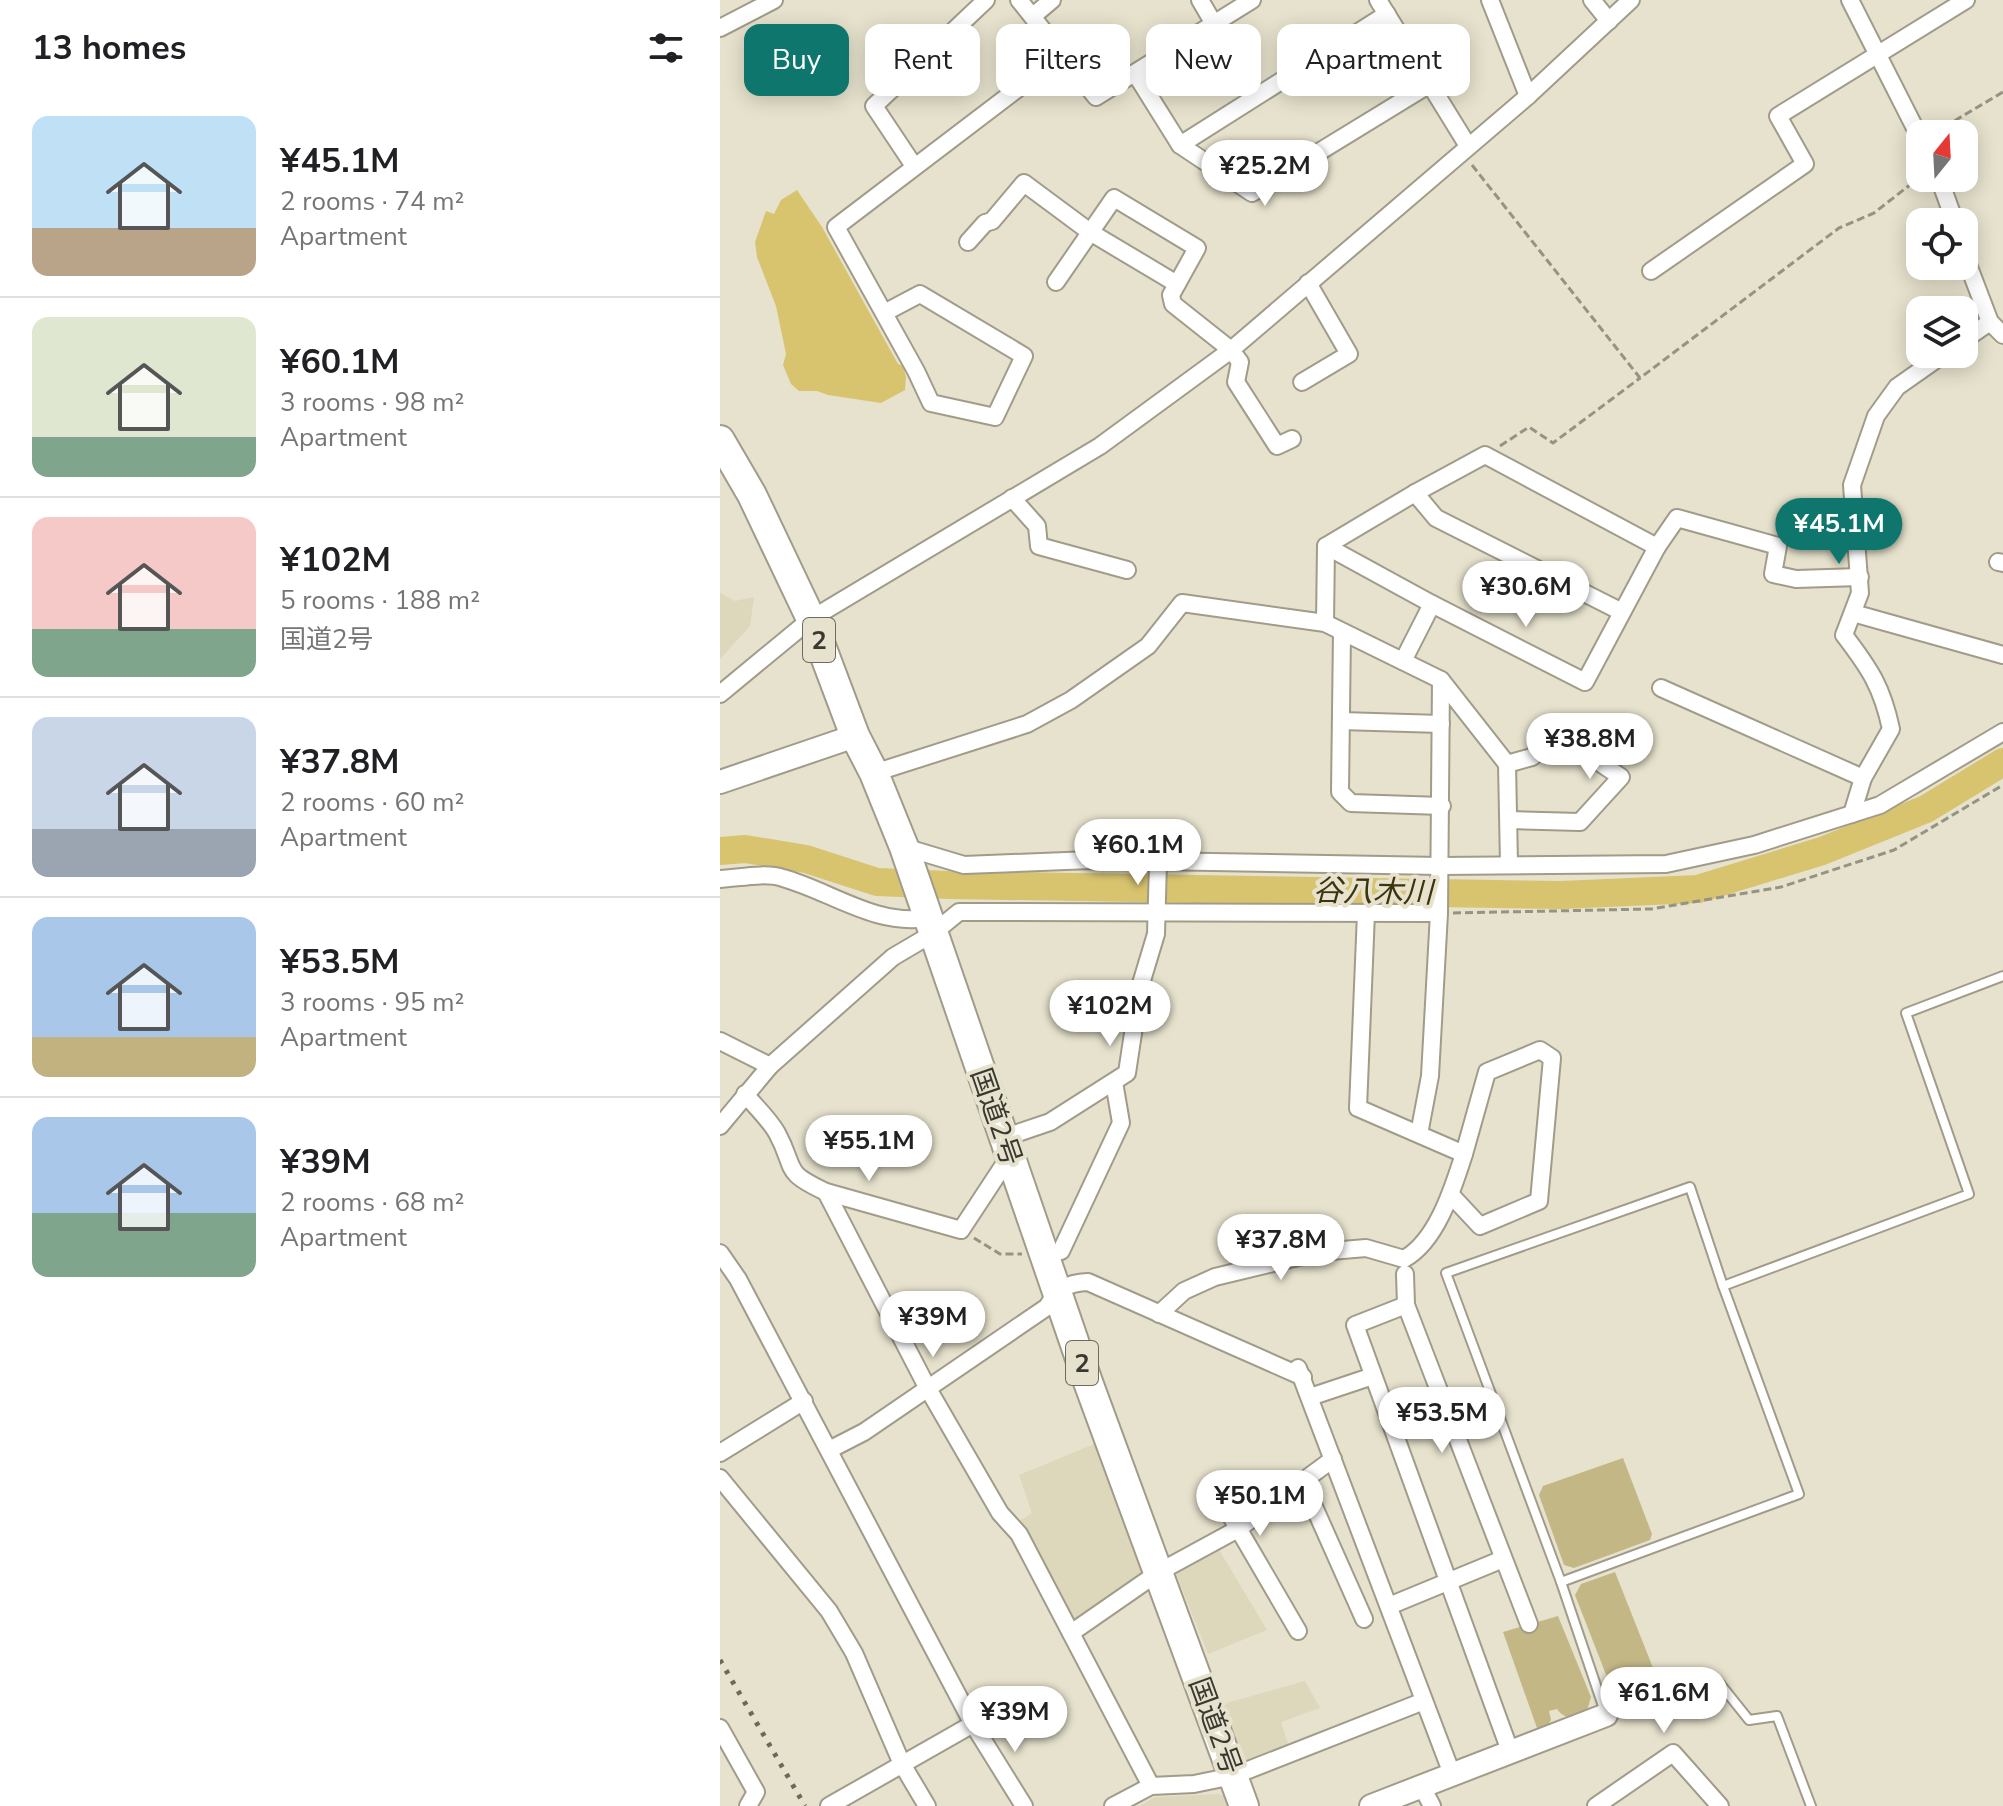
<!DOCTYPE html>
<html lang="en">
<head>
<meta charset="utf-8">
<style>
  body { margin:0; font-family:"Nunito Sans","Noto Sans JP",sans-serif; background:#f2f2f2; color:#202124; height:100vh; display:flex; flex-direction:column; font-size:30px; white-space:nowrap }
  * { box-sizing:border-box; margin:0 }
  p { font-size:26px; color:#757577 }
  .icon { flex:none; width:44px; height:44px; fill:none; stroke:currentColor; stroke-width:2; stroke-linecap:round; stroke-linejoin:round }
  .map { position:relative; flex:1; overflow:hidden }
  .side { display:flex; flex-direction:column; background:#fff; width:720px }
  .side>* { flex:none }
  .top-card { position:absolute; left:24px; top:24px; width:760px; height:72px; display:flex; gap:16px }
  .needle { width:52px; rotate:18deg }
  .fabs { position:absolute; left:1186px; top:120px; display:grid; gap:16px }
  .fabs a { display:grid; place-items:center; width:72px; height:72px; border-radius:16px; background:#fff; box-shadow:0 4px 20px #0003; font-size:40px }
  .price { position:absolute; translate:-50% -68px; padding:0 18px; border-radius:28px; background:#fff; color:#222; font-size:26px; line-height:52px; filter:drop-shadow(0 2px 4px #0008) }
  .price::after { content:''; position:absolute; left:50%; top:48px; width:24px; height:18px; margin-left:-12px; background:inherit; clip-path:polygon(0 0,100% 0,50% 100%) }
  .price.active { background:#0f766e; color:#fff }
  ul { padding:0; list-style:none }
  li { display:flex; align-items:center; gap:24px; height:200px; padding:0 32px }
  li+li { border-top:2px solid #e0e0e0 }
  li span { display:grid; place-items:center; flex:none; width:224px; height:160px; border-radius:16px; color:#555 }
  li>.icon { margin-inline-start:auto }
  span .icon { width:96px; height:96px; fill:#fffc; stroke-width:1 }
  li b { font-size:34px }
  h2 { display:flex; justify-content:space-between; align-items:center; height:96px; padding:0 32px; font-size:34px }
  .tag { padding:0 28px; border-radius:16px; background:#fff; box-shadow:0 4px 20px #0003; font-size:28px; line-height:72px }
  .tag.active { background:#0f766e; color:#fff }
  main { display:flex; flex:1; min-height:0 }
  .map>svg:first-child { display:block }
</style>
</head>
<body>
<main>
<section class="side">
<h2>13 homes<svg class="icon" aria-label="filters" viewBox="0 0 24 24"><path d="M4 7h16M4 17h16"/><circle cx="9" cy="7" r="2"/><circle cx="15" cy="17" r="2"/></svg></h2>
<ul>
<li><span style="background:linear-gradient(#bfe0f5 70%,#b9a48a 0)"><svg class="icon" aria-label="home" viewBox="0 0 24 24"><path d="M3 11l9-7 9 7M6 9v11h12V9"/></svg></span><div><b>¥45.1M</b><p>2 rooms · 74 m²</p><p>Apartment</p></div></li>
<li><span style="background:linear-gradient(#dfe7d0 75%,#7fa58c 0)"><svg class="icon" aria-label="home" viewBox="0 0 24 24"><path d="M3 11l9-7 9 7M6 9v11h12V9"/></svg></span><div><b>¥60.1M</b><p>3 rooms · 98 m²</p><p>Apartment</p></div></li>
<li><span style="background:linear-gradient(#f6c9c9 70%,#7fa58c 0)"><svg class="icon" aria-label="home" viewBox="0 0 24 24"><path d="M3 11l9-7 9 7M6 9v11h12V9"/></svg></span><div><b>¥102M</b><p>5 rooms · 188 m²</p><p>国道2号</p></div></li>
<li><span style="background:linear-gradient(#c9d6e8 70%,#9aa5b1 0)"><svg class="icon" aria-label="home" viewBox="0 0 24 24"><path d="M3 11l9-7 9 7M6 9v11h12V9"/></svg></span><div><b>¥37.8M</b><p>2 rooms · 60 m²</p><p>Apartment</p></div></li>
<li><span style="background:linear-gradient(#a9c7e8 75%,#c2b280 0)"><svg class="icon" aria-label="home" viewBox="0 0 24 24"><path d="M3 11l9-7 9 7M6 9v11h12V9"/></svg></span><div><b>¥53.5M</b><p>3 rooms · 95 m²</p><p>Apartment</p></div></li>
<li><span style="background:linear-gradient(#a9c7e8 60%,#7fa58c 0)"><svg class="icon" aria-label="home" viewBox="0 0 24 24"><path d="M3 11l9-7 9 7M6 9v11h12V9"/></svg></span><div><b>¥39M</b><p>2 rooms · 68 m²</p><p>Apartment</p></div></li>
</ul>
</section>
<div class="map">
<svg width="1283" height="1806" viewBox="0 0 1283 1806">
  <rect width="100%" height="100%" fill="#e6e2cd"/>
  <g fill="#ddd7bb">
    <path d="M0,593L15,601L34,597L30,626L0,659Z"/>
    <path d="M377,1443L426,1577L351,1623L298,1522L312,1513L299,1475Z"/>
    <path d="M498,1548L547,1630L488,1654L456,1574Z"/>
    <path d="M585,1681L600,1708L561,1722L569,1747L526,1762L503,1704Z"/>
    <path d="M498,1794L505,1796L508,1806H420L435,1797Z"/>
  </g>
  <g fill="#c3b786">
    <path d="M903,1458L932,1534L930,1540L854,1568L844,1565L819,1495L823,1486Z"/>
    <path d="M895,1572L939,1683L906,1695L892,1690L855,1595L861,1584Z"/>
    <path d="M838,1616L871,1697L867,1711C854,1716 847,1722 837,1709L829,1711L831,1720L828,1725L817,1728L783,1632Z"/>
  </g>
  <path fill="#d8c46f" d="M77,190L102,227L178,364L183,366L186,377L185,390L161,403L108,395L97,391H79L71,384L63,365L66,354L56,306L37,257L35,242L46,211L54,214L61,200Z"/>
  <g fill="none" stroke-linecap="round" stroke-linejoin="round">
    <path stroke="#d8c46f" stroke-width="28" d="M0,851L25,849L86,859L157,882L229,885L841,895L978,889L1102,851L1206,809L1283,762"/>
    <defs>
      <g id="service">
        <path d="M1003,1286L970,1187L726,1273L841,1582L886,1715L997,1680L1029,1720L1057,1716L1091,1806"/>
        <path d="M841,1582L1079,1494L1003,1286L1249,1194L1186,1013L1283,976"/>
      </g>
      <g id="minor">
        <path d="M299,0L376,97L532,0"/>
        <path d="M480,0L494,24"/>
        <path d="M658,0L748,146"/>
        <path d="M770,0L808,96"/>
        <path d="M872,0L889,21"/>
        <path d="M1130,0L1200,138"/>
        <path d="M313,16L332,0"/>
        <path d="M0,28L54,0"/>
        <path d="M415,73L460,145L532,193L710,84"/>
        <path d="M460,145L667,14"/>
        <path d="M194,166L154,106L266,0"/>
        <path d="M1219,178L1235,222"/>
        <path d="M248,242L265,223L272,221L304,183L370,232L457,284"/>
        <path d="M1244,254L1270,322L1283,335"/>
        <path d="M931,271L1085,164L1058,116L1246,0"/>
        <path d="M336,282L394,198L477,248L451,295L453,304L511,350L520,362L516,382L557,446L572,439"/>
        <path d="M164,313L200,294L304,356L275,417L211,403L196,371L116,227L342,55"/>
        <path d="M1244,340L1270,322"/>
        <path d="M582,382L629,354L588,283"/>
        <path d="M695,493L716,518L902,612"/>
        <path d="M292,498L317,526L319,546L407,570"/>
        <path d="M606,546L712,604"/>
        <path d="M1278,562L1283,563"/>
        <path d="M1133,613L1283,655"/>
        <path d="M605,623L606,546L695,493L765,455L937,547L957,518L1058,546L1053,574L1076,579L1140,577"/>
        <path d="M622,632L620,792L631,803L722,806"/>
        <path d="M683,661L712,604L865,682L937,547"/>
        <path d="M941,688L1143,778"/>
        <path d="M0,694L91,619L380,446L511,350L808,96L911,0"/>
        <path d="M621,721L721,724"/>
        <path d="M787,764L812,757L837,734L901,777L860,822L790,820"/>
        <path d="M154,773L307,724L351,700L428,646L462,603L605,623L721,680L787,764L789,864"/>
        <path d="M1132,814L1143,778L1171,729C1162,687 1150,669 1124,635L1140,593L1132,485L1156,416L1177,387L1224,354"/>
        <path d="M184,847L244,865L371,860L720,866L946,864L1034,845L1160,805L1283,732"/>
        <path d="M0,879C19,878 45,872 63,878C110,891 155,926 206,918"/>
        <path d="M0,1041L50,1066"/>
        <path d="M25,1094C35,1106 49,1119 57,1133C77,1170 61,1171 106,1192L241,1230L289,1157"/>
        <path d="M0,1126L50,1066L173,957L212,934L239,912L719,913"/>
        <path d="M699,1134L710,1076L719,913L721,680"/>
        <path d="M283,1138L330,1122L407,1073L420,987L436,934L438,862"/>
        <path d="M106,1192L207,1387L280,1513L299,1534L431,1786"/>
        <path d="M731,1195L760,1226L819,1201L832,1058L820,1050L767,1072L744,1154"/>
        <path d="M0,1253L18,1279L253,1724L304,1806"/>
        <path d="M325,1255L341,1251L401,1123L394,1082"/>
        <path d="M685,1274L686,1305L809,1624"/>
        <path d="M686,1305L635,1325L790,1751"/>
        <path d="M439,1314L464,1291L495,1277L599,1252L646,1248L684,1259C717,1241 733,1188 744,1154L638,1108L646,913"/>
        <path d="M578,1368L732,1774"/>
        <path d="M590,1397L653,1376"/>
        <path d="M109,1450L144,1432L327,1307C338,1289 346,1283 368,1282L583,1377"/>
        <path d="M0,1453L84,1401"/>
        <path d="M0,1478L109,1611L134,1653L182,1764L207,1806"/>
        <path d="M583,1482L644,1619"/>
        <path d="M501,1499L578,1631"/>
        <path d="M669,1606L783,1559"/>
        <path d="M351,1633L439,1572L518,1529L613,1459"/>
        <path d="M0,1728L36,1792L28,1806"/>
        <path d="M702,1787L712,1806"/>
        <path d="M109,1806L253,1724"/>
        <path d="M393,1806L431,1786L474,1784L513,1776L704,1701"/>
        <path d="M876,1806L953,1753L1000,1806"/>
      </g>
      <g id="tertiary">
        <path d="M0,782L135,736"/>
        <path d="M651,1806L886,1715"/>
      </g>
      <path id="trunk" d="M0,440L32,495L91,619L135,736L154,773L184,847L368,1382L524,1806"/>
    </defs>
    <use href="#service" stroke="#a19c89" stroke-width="12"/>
    <use href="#minor" stroke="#a19c89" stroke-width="20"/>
    <use href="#tertiary" stroke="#a19c89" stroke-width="26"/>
    <use href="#trunk" stroke="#a19c89" stroke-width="32"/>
    <g stroke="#959384" stroke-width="3" stroke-dasharray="8 4" stroke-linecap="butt">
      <path d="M1214,133L1283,92"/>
      <path d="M752,165L920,378L1119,228L1154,213L1200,177"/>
      <path d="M780,446L809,427L833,443L920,378"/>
      <path d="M733,913L931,909L1061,887L1174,850L1283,785"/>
      <path d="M254,1238L280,1254H302"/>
    </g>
    <use href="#service" stroke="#fff" stroke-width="8"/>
    <use href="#minor" stroke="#fff" stroke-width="16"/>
    <use href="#tertiary" stroke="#fff" stroke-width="22"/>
    <use href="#trunk" stroke="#fff" stroke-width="28"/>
    <path stroke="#6b695e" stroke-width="5" stroke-dasharray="4 8" stroke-linecap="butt" d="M0,1660L85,1806"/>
  </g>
  <g text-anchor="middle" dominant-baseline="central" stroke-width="8" stroke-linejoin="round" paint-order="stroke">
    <g fill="#e6e2cd" stroke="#6e6c60" stroke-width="2">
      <rect x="83" y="618" width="32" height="44" rx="6"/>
      <rect x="346" y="1341" width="32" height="44" rx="6"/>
    </g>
    <g font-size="26" font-weight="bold" fill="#3a3931">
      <text x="99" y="640">2</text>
      <text x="362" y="1363">2</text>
    </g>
    <g font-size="28" fill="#3a3931" stroke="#e6e2cd">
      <text transform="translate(276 1117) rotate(71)">国道2号</text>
      <text transform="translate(495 1726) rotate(70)">国道2号</text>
    </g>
    <g font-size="30" font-style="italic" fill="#3c340e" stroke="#e6e2cd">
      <text transform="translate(653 892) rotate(1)">谷八木川</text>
    </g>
  </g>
</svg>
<div class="fabs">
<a><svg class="needle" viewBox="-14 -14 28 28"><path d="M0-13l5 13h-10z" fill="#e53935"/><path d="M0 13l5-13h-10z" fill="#757577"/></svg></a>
<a><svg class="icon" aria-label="locate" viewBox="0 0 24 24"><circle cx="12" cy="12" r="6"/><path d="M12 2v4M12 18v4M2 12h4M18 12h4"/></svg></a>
<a><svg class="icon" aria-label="layers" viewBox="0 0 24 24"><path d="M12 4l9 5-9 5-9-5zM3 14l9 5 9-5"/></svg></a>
</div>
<b class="price" style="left:545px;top:208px">¥25.2M</b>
<b class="price active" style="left:1119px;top:566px">¥45.1M</b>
<b class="price" style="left:806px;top:629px">¥30.6M</b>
<b class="price" style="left:870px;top:781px">¥38.8M</b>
<b class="price" style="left:418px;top:887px">¥60.1M</b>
<b class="price" style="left:390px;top:1048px">¥102M</b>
<b class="price" style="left:149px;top:1183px">¥55.1M</b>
<b class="price" style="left:561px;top:1282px">¥37.8M</b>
<b class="price" style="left:213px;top:1359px">¥39M</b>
<b class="price" style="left:722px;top:1455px">¥53.5M</b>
<b class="price" style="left:540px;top:1538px">¥50.1M</b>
<b class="price" style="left:944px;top:1735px">¥61.6M</b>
<b class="price" style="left:295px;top:1754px">¥39M</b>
<div class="top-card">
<a class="tag active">Buy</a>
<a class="tag">Rent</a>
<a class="tag">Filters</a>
<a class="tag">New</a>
<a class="tag">Apartment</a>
</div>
</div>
</main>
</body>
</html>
